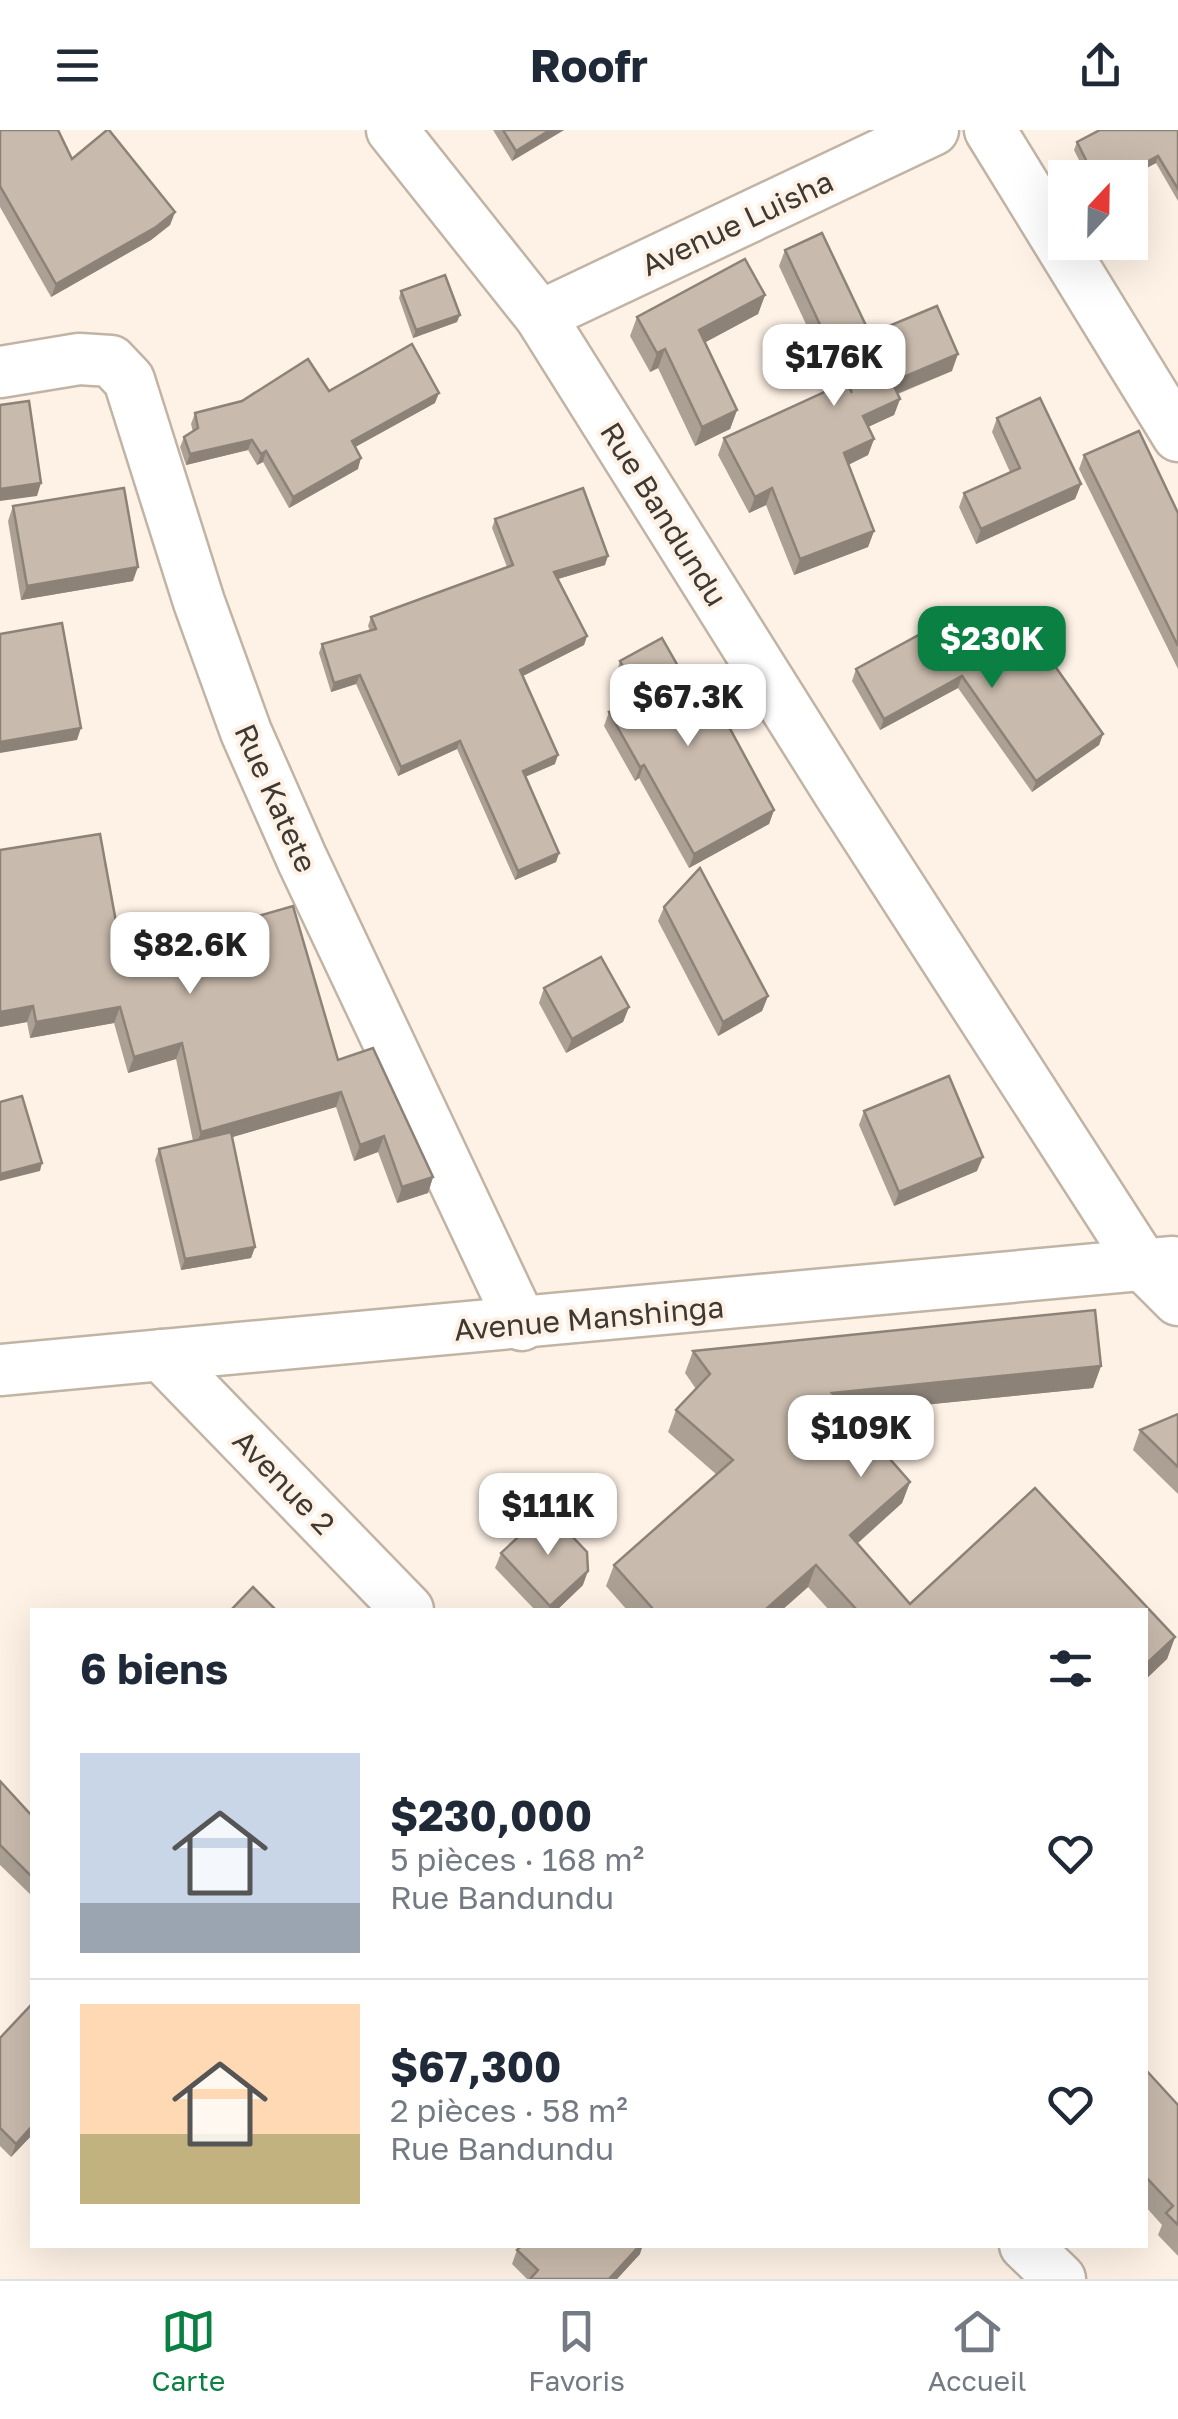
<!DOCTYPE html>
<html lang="fr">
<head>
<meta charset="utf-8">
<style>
  body { margin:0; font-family:"Golos Text",sans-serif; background:#f2f2f3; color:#1f2937; height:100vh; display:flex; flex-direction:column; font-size:38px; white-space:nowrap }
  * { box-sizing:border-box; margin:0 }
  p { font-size:32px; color:#747a83 }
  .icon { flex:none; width:55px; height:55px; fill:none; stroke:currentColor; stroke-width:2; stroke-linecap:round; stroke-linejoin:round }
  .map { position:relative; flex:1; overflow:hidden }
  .side { position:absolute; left:30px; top:1478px; width:1118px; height:640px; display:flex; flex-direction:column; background:#fff; border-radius:0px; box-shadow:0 10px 40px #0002 }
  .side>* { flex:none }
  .needle { width:65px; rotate:22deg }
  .fabs { position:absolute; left:1048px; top:30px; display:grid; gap:20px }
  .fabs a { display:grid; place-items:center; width:100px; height:100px; border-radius:0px; background:#fff; box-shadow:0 10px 40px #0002; font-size:50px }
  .price { position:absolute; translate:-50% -85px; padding:0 22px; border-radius:20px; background:#fff; color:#222; font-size:32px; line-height:65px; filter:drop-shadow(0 2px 5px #0008) }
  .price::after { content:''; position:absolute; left:50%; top:60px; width:30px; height:22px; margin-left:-15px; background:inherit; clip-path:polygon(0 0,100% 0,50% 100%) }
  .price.active { background:#0b8043; color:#fff }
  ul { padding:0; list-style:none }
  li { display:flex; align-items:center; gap:30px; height:250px; padding:0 50px }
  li+li { border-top:2px solid #e0e1e3 }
  li span { display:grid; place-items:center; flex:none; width:280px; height:200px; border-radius:0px; color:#555 }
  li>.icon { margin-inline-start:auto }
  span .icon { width:120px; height:120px; fill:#fffc; stroke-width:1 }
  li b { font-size:42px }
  h2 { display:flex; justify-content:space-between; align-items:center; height:120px; padding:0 50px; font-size:42px }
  header { display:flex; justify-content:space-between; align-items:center; height:130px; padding:0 50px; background:#fff; font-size:45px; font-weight:700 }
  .tab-bar { display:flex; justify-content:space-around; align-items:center; height:140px; border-top:2px solid #e0e1e3; background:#fff; font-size:28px; color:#747a83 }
  .tab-bar a { display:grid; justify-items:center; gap:5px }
  .tab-bar .active { color:#0b8043 }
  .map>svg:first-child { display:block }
</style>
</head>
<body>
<header><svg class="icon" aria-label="menu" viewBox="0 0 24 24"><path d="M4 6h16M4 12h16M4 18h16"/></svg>Roofr<svg class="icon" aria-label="share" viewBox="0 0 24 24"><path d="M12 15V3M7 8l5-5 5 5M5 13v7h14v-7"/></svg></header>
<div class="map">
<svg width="1178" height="2149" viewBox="0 0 1178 2149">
  <rect width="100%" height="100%" fill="#fef2e6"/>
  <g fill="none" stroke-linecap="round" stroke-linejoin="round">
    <defs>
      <g id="street">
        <path d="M392,0L540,186L841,666L1144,1136L1178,1170"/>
        <path d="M990,0L1178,306"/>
        <path d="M540,186L933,0"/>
        <path d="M0,242L79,229L111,231L129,250L199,472L246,602L302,729L522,1195"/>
        <path d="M161,1225L408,1480"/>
        <path d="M0,1240L1173,1132"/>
        <path d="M1025,2115L1060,2149"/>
      </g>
    </defs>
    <use href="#street" stroke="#c1b4a5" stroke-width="55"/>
    <use href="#street" stroke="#fff" stroke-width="50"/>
  </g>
  <g fill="#aca094">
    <path d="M0,0L72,29L175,82L170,95L151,110L51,167L0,77Z"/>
    <path d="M493,0H564L512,31Z"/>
    <path d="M1178,0V71L1156,33L1128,48H1088L1074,20L1077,12Z"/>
    <path d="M785,120L870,204L952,241L898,264L900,269L894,285L868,297L874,309L868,325L848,335L874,401L868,417L794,445L766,375L749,383L718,325L724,308L835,257L779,136Z"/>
    <path d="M401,161L457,192L413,208L399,168Z"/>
    <path d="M765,165L758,184L705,212L737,280L730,299L695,316L658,238L650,242L630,206L637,187Z"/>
    <path d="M329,261L435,273L355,317L358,339L289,378L263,332L257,335L248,320L186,335L180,317L184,307L193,302L191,294L195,283Z"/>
    <path d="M997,288L1081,354L1075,369L976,414L959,377L964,363L1010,342L992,302Z"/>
    <path d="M1084,325L1178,383V539L1079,339Z"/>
    <path d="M13,376L133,451L21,470L8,391Z"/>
    <path d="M495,389L605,435L558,449L587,506L584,515L523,546L555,634L525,647L559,723L556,732L515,750L457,619L398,646L356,554L331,562L319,523L322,514L370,501L368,496L371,487L507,437L492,398Z"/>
    <path d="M620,531L682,543L774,680L769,694L689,738L639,648L635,651L604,596L609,582L630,571L616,545Z"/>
    <path d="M960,531L1057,539L1103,604L1099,615L1032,662L958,558L880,600L852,551L856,539Z"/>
    <path d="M0,720L122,825L338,930L433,1047L428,1063L397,1073L378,1022L354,1031L336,977L232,1007L255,1117L251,1128L181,1140L155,1030L159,1019L193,1011L176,929L128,943L114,893L30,908L27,892L0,897Z"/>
    <path d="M664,777L768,866L762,881L718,906L658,791Z"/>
    <path d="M544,858L629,877L623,892L566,923L539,873Z"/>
    <path d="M864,981L977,1041L894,1076L859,995Z"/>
    <path d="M1095,1180L1101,1236L1093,1258L849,1282L910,1352L902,1373L857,1414L910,1474L1035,1358L1175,1507L1167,1529L1145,1550V1480H829L808,1457L782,1480H627L606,1456L614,1435L717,1345L668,1302L676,1280L696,1259L685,1243L693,1221Z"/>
    <path d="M1178,1284V1364L1133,1320L1140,1300Z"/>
    <path d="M501,1423L583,1455L557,1480H535L495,1438Z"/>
    <path d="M0,1651L32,1686V1766L0,1735Z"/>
    <path d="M0,1908L32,2005L11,2027L0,2016Z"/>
    <path d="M1145,1939L1178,1975V2126L1158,2105L1162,2095L1145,2076Z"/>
    <path d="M517,2120L640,2124L617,2149H527L512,2134Z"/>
  </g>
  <g fill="#8c8278">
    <path d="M550,0H564L512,31L516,21Z"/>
    <path d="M1158,26L1156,33L1128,48H1116Z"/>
    <path d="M175,82L170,95L151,110L51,167L56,154Z"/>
    <path d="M765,165L758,184L693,219L699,200Z"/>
    <path d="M460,185L457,192L413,208L416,200Z"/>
    <path d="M665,219L658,238L650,242L657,223Z"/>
    <path d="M958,224L952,241L886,268L892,252Z"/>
    <path d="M439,263L435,273L348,321L352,311Z"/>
    <path d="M900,269L894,285L857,302L863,286Z"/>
    <path d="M737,280L730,299L695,316L702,297Z"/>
    <path d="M874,309L868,325L838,340L844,323Z"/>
    <path d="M252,310L248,320L186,335L190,324Z"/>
    <path d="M266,321L263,332L257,335L261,324Z"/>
    <path d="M361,328L358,339L289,378L293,367Z"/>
    <path d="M41,353L37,366L0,371V359Z"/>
    <path d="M1081,354L1075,369L976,414L981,399Z"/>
    <path d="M772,358L766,375L749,383L755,367Z"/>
    <path d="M874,401L868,417L794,445L800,429Z"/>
    <path d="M608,426L605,435L551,451L554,442Z"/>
    <path d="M138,437L133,451L21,470L27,456Z"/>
    <path d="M587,506L584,515L517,549L520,540Z"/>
    <path d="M360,545L356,554L331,562L334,553Z"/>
    <path d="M962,546L958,558L880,600L884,589Z"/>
    <path d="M81,598L77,610L0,623V612Z"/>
    <path d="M1103,604L1099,615L1032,662L1036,651Z"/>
    <path d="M460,611L457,619L398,646L401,637Z"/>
    <path d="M558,625L555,634L520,649L523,641Z"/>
    <path d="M644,635L639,648L635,651L640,637Z"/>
    <path d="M774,680L769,694L689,738L694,724Z"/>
    <path d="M559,723L556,732L515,750L518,741Z"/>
    <path d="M768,866L762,881L718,906L723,892Z"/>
    <path d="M33,876L27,892L0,897V882Z"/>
    <path d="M120,877L114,893L30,908L36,892Z"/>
    <path d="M629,877L623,892L566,923L572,909Z"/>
    <path d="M182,913L176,929L128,943L134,927Z"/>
    <path d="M341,962L336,977L195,1018L201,1002Z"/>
    <path d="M384,1006L378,1022L354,1031L360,1015Z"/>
    <path d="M983,1027L977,1041L894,1076L899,1062Z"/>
    <path d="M42,1033L40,1041L0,1051V1044Z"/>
    <path d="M433,1047L428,1063L397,1073L402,1057Z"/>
    <path d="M255,1117L251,1128L181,1140L185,1129Z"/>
    <path d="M1101,1236L1093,1258L824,1285L832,1263Z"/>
    <path d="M910,1352L902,1373L842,1427L850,1405Z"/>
    <path d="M816,1435L808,1457L782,1480H765Z"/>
    <path d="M588,1441L583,1455L557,1480H549L550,1476Z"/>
    <path d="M1175,1507L1167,1529L1145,1550V1535Z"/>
    <path d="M32,1996V2005L11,2027L16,2014Z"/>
    <path d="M640,2115H643L640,2124L617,2149H609Z"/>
  </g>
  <g fill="#c8baac" stroke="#8c8278" stroke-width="2.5">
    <path d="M0,0H58L72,29L107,0H109L175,82L156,97L56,154L0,56Z"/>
    <path d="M503,0H550L516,21Z"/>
    <path d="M1100,0H1178V59L1158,26L1116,48H1095L1077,12Z"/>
    <path d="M822,103L870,204L937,176L958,224L892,252L900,269L863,286L874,309L844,323L874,401L800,429L772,358L755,367L724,308L846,252L852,263L785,120Z"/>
    <path d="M745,129L765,165L699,200L737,280L702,297L665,219L657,223L637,187Z"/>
    <path d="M445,145L460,185L416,200L401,161Z"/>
    <path d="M412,214L439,263L352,311L361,328L293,367L266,321L261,324L252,310L190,324L184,307L198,298L195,283L242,271L308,229L329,261Z"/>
    <path d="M1040,268L1081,354L981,399L964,363L1020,338L997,288Z"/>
    <path d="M29,271L41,353L0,359V275Z"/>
    <path d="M1139,301L1178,383V516L1084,325Z"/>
    <path d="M124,358L138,437L27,456L13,376Z"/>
    <path d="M583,358L608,426L554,442L587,506L520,540L558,625L523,641L559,723L518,741L460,611L401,637L360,545L334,553L322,514L376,499L371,487L513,435L495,389Z"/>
    <path d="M1030,491L1057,539L1103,604L1036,651L962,546L884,589L856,539L939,494L960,531Z"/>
    <path d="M62,493L81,598L0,612V504Z"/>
    <path d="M662,508L682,543L696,536L774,680L694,724L644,635L640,637L609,582L640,566L620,531Z"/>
    <path d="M100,704L122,825L293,776L338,930L373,918L433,1047L402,1057L384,1006L360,1015L341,962L201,1002L182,913L134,927L120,877L36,892L33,876L0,882V720Z"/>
    <path d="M700,738L768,866L723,892L664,777Z"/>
    <path d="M601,827L629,877L572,909L544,858Z"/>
    <path d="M949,946L983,1027L899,1062L864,981Z"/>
    <path d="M22,966L42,1033L0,1044V972Z"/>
    <path d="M231,1002L255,1117L185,1129L159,1019Z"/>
    <path d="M1095,1180L1101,1236L832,1263L910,1352L850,1405L910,1474L1035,1358L1175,1507L1145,1535V1480H857L816,1435L765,1480H654L614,1435L733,1330L676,1280L710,1244L693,1221Z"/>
    <path d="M1178,1284V1337L1140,1300Z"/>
    <path d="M547,1380L587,1422L588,1441L550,1476L501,1423Z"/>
    <path d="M253,1457L276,1480H231Z"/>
    <path d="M0,1651L32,1686V1747L0,1715Z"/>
    <path d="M32,1874V1996L16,2014L0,1998V1908Z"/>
    <path d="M1145,1939L1178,1975V2095L1166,2083L1173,2076L1145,2046Z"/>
    <path d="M522,2115H640L609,2149H530L538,2140L517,2120Z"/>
  </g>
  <g text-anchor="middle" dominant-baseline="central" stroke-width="8" stroke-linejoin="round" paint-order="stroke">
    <g font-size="30" fill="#3f3933" stroke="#fef2e6">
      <text transform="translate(737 93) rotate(-25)">Avenue Luisha</text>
      <text transform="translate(664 384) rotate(58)">Rue Bandundu</text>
      <text transform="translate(276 668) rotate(66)">Rue Katete</text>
      <text transform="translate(589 1188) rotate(-5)">Avenue Manshinga</text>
      <text transform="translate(284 1352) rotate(46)">Avenue 2</text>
    </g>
  </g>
</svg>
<div class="fabs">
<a><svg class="needle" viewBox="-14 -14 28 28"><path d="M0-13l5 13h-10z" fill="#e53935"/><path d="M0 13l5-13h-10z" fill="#747a83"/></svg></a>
</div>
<b class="price" style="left:834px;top:279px">$176K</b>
<b class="price active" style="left:992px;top:561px">$230K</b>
<b class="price" style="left:688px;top:619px">$67.3K</b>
<b class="price" style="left:190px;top:867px">$82.6K</b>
<b class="price" style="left:861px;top:1350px">$109K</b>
<b class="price" style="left:548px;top:1428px">$111K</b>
<section class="side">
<h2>6 biens<svg class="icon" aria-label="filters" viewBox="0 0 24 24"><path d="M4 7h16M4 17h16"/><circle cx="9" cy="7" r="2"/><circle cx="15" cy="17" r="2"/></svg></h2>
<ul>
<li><span style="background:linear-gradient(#c9d6e8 75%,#9aa5b1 0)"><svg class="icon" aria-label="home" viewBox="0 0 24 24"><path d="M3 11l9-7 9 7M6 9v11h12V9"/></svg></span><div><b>$230,000</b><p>5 pièces · 168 m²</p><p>Rue Bandundu</p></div><svg class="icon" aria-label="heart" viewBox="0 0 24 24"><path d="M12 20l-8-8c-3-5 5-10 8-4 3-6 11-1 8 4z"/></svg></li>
<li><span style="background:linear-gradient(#ffd9b3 65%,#c2b280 0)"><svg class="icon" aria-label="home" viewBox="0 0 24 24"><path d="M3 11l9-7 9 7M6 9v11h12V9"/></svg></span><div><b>$67,300</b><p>2 pièces · 58 m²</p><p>Rue Bandundu</p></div><svg class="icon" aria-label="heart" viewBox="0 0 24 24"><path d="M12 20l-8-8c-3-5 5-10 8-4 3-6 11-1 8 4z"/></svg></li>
</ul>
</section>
</div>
<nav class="tab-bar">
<a class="active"><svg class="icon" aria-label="map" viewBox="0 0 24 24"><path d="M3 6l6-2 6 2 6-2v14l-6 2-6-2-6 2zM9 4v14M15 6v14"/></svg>Carte</a>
<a><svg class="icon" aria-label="saved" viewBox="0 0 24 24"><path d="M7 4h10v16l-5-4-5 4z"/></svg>Favoris</a>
<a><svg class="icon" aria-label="home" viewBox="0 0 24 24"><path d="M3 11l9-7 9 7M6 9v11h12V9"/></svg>Accueil</a>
</nav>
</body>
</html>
